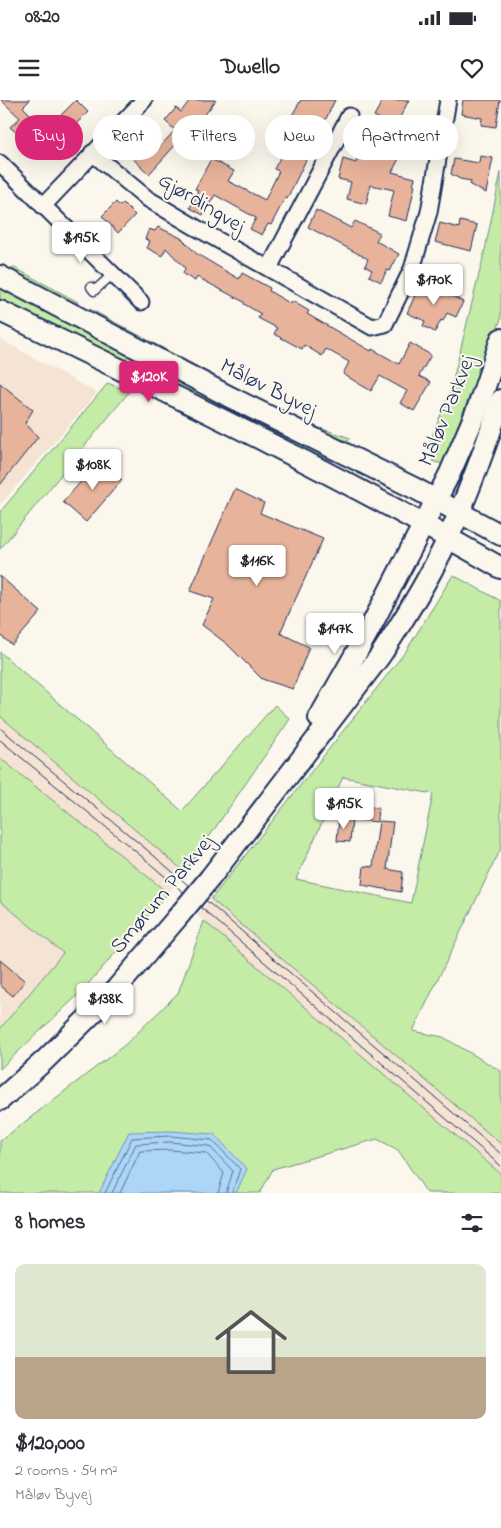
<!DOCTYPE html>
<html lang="en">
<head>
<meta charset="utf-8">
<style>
  body { margin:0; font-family:"Indie Flower",sans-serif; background:#f2f2f3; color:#2b2b33; height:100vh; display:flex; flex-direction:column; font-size:19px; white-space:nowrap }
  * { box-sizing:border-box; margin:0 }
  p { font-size:16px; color:#7c7c81 }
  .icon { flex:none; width:28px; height:28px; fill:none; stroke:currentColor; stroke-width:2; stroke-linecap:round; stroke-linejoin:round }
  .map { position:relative; height:1093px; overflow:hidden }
  .details { display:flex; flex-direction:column; background:#fff; flex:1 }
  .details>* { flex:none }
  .top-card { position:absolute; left:15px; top:15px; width:471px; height:45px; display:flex; gap:10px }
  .price { position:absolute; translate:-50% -42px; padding:0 11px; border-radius:5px; background:#fff; color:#222; font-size:16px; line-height:32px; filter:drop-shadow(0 1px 2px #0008) }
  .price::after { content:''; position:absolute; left:50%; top:30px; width:15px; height:11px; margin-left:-8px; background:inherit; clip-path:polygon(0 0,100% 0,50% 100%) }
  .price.active { background:#db2777; color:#fff }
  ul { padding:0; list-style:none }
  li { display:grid; align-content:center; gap:10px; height:265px; padding:0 15px }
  li span { display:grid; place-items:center; height:155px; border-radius:10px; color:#555 }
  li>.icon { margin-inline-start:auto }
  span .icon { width:90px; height:90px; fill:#fffc; stroke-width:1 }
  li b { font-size:21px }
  h2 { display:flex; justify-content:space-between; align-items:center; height:60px; padding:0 15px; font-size:21px }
  .chip { padding:0 18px; border-radius:22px; background:#fff; box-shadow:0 5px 20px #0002; font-size:18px; line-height:45px }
  .chip.active { background:#db2777; color:#fff }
  .status { display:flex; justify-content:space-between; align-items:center; height:35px; padding:0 25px; background:#fff; direction:ltr }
  .status svg { height:14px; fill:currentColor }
  header { display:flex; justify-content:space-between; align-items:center; height:65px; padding:0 15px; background:#fff; font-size:22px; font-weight:800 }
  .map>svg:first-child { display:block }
</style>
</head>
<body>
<div class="status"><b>08:20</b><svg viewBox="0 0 49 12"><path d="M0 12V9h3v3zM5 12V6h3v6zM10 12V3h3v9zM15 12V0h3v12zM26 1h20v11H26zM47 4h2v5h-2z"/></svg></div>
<header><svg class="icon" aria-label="menu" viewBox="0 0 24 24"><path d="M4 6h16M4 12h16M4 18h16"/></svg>Dwello<svg class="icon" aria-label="heart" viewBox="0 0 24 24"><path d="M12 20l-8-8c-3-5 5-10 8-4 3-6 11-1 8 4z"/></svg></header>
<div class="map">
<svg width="501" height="1093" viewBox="0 0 501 1093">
  <rect width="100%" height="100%" fill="#fbf7ec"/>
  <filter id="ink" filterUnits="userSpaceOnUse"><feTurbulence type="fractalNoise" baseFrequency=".02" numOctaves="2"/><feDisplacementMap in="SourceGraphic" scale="10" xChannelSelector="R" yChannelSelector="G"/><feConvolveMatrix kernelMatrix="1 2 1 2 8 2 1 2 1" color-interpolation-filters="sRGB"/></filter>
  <g filter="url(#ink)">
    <g fill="#f5e3d4">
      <path d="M0,239L97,293L0,405Z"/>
      <path d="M0,616L185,772L168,793L0,658Z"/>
      <path d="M211,799L501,1044V1074L197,815Z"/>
      <path d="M0,801L63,853L0,929Z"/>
    </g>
    <g fill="#c5eca6" stroke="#708e82" fill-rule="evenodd">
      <path d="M501,72V219L442,364L432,361L438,351L428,346L450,292L485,150Z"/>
      <path d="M13,167L78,202L74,207L32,184L11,168Z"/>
      <path d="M0,187L156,269L334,359L333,361L295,346L193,293L0,199Z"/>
      <path d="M90,209L299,321L350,338L348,341L312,330L85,213Z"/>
      <path d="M108,283L129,292L0,449V412Z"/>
      <path d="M453,475L501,501V748L413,931L443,937L501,971V1044L211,799L406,551ZM343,677L433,694L411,803L296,779Z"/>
      <path d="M0,552L182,711L275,605L290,619L185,772L0,616Z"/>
      <path d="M0,658L168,793L80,893L0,969V929L63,853L0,801Z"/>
      <path d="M204,821L501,1074V1093H427L398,1050L377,1039L273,1069L260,1093H0V1041L126,944L178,893Z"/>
    </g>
    <path fill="#acd5f7" stroke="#7293ba" d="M170,1031L214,1034L247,1069L236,1093H99L129,1032Z"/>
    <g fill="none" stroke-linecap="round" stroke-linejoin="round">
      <g stroke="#55719b" stroke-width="1">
        <path d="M105,1093L132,1038L170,1036L212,1040L240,1069L232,1093"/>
        <path d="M112,1093L136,1044L170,1042L209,1046L233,1071L226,1093"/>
        <path d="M120,1093L140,1051L170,1050L206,1053L224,1073L218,1093"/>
      </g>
    </g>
    <g fill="#e8b39b" stroke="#1b2f5e">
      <path d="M1,0H30L23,7L46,30L76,0L88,12L46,54L23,30L19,35L10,27L20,18Z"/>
      <path d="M190,0H216L200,21L203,24L194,34L189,30L149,74L131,57L147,39L158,49L175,30L165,21L176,8L181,12Z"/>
      <path d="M301,0H335L287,99L285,98L271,125L268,124L262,135L250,129L256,118L215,95L203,115L190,108L198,90L195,89L211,59L234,71L228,81L265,100L279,71L274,69L281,56L283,57L287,50L288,51L300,28L288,22Z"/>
      <path d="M383,0H409L397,23L424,38L415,55L404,49L392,72L415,78L413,85H415L407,121L388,116L394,90L371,85L366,104L347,99L351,82L338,79L343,59L356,63L358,55L366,57L367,53L373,54L389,24L374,16Z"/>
      <path d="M463,0H500L496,27L481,25L482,18L461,14Z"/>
      <path d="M480,56L493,58L486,93L470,85L471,81L460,79L451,74L454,59L479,63Z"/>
      <path d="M116,102L120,106L123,103L135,115L118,133L102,116Z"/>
      <path d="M316,110L351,128L355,121L380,133L376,141L399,154L390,171L387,170L381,182L369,176L372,170L365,166L368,159L308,127Z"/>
      <path d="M460,121L477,125L471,151L435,142L440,123L459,128Z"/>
      <path d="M158,127L181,138L197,154L239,179L242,173L270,188L269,191L291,204L292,201L309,211L307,214L371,251L372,249L399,264L410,243L431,255L419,276L431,282L414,311L400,303L407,291L380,276L371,291L343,274L349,262L326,249L322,256L304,245L302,249L274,234L277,228L258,218L261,214L244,204V202L197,177L195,181L183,174L185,168L166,148L162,156L147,148L150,141L145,139L149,129L155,131Z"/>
      <path d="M429,182L463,202L456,217L447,213L443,221L441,220L435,232L423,226L425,221L407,213L419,187L424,190Z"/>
      <path d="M0,283L33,310L25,323L38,337L0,385Z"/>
      <path d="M100,360L122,380L86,422L63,402Z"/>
      <path d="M235,389L264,403L260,413L323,439L280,533L309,547L293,589L262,579L227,544L202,525L214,499L190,491Z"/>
      <path d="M0,476L41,512L12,545L0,535Z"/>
      <path d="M352,704L378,708L377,722L351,719Z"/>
      <path d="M339,719L352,720L350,742L337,741Z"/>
      <path d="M379,721L393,722L387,769L403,772L401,792L362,785L364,766L373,767Z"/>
      <path d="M0,860L25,881L13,896L0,885Z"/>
    </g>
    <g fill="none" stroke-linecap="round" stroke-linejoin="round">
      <defs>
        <path id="lane" d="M91,187L94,191L113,174"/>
        <g id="street">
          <path d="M92,53L148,99L195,127L372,227L385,224L412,169L429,112L448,0"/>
          <path d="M0,63L141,202"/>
          <path d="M43,106L144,0"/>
          <path d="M269,168L349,16"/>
        </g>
        <g id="secondary">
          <path d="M0,176L230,297L416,389L501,435"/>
          <path d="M0,211C169,293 338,374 501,468"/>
          <path d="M319,618L368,532L450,373L477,310L501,239"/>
          <path d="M210,778L380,556C405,518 430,478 449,436C469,392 486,346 501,300"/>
          <path d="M0,1000L45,960L111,895L177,818"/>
        </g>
      </defs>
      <use href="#lane" stroke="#1b2f5e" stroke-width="11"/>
      <use href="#street" stroke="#1b2f5e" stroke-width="19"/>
      <use href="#secondary" stroke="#1b2f5e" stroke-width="24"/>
      <use href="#lane" stroke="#fbf7ec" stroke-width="8"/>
      <use href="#street" stroke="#fbf7ec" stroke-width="15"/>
      <use href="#secondary" stroke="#fbf7ec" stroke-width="20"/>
      <g stroke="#1b2f5e" stroke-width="1">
        <path d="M0,628L146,749L501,1054"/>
        <path d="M0,640L140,755L501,1066"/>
      </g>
      <defs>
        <path id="secondary-bridge" d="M177,818L210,778"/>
      </defs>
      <use href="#secondary-bridge" stroke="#1b2f5e" stroke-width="24" stroke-linecap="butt"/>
      <use href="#secondary-bridge" stroke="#fbf7ec" stroke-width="20"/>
    </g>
  </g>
  <g text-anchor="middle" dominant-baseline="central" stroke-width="4" stroke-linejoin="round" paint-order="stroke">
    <g font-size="22" fill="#1b2f5e" stroke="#fbf7ec">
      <text transform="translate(201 104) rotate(31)">Gjørdingvej</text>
      <text transform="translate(268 289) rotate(27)">Måløv Byvej</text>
      <text transform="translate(448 311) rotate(-68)">Måløv Parkvej</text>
      <text transform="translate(163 795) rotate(-50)">Smørum Parkvej</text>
    </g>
  </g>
</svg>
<b class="price" style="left:81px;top:164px">$195K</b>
<b class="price" style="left:434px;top:206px">$170K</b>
<b class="price active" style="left:149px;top:303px">$120K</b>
<b class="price" style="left:93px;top:391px">$108K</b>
<b class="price" style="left:257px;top:487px">$116K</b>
<b class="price" style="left:335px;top:555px">$147K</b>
<b class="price" style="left:344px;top:730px">$195K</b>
<b class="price" style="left:105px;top:925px">$138K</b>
<div class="top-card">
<a class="chip active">Buy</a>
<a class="chip">Rent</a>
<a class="chip">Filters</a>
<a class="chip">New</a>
<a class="chip">Apartment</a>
</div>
</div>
<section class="details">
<h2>8 homes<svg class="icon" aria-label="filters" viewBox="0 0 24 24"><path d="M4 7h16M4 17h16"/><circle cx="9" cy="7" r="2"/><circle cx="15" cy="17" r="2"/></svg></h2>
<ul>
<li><span style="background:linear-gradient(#dfe7d0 60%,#b9a48a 0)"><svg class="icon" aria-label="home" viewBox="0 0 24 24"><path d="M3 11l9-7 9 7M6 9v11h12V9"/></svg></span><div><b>$120,000</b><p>2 rooms · 54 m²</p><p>Måløv Byvej</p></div></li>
</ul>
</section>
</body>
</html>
